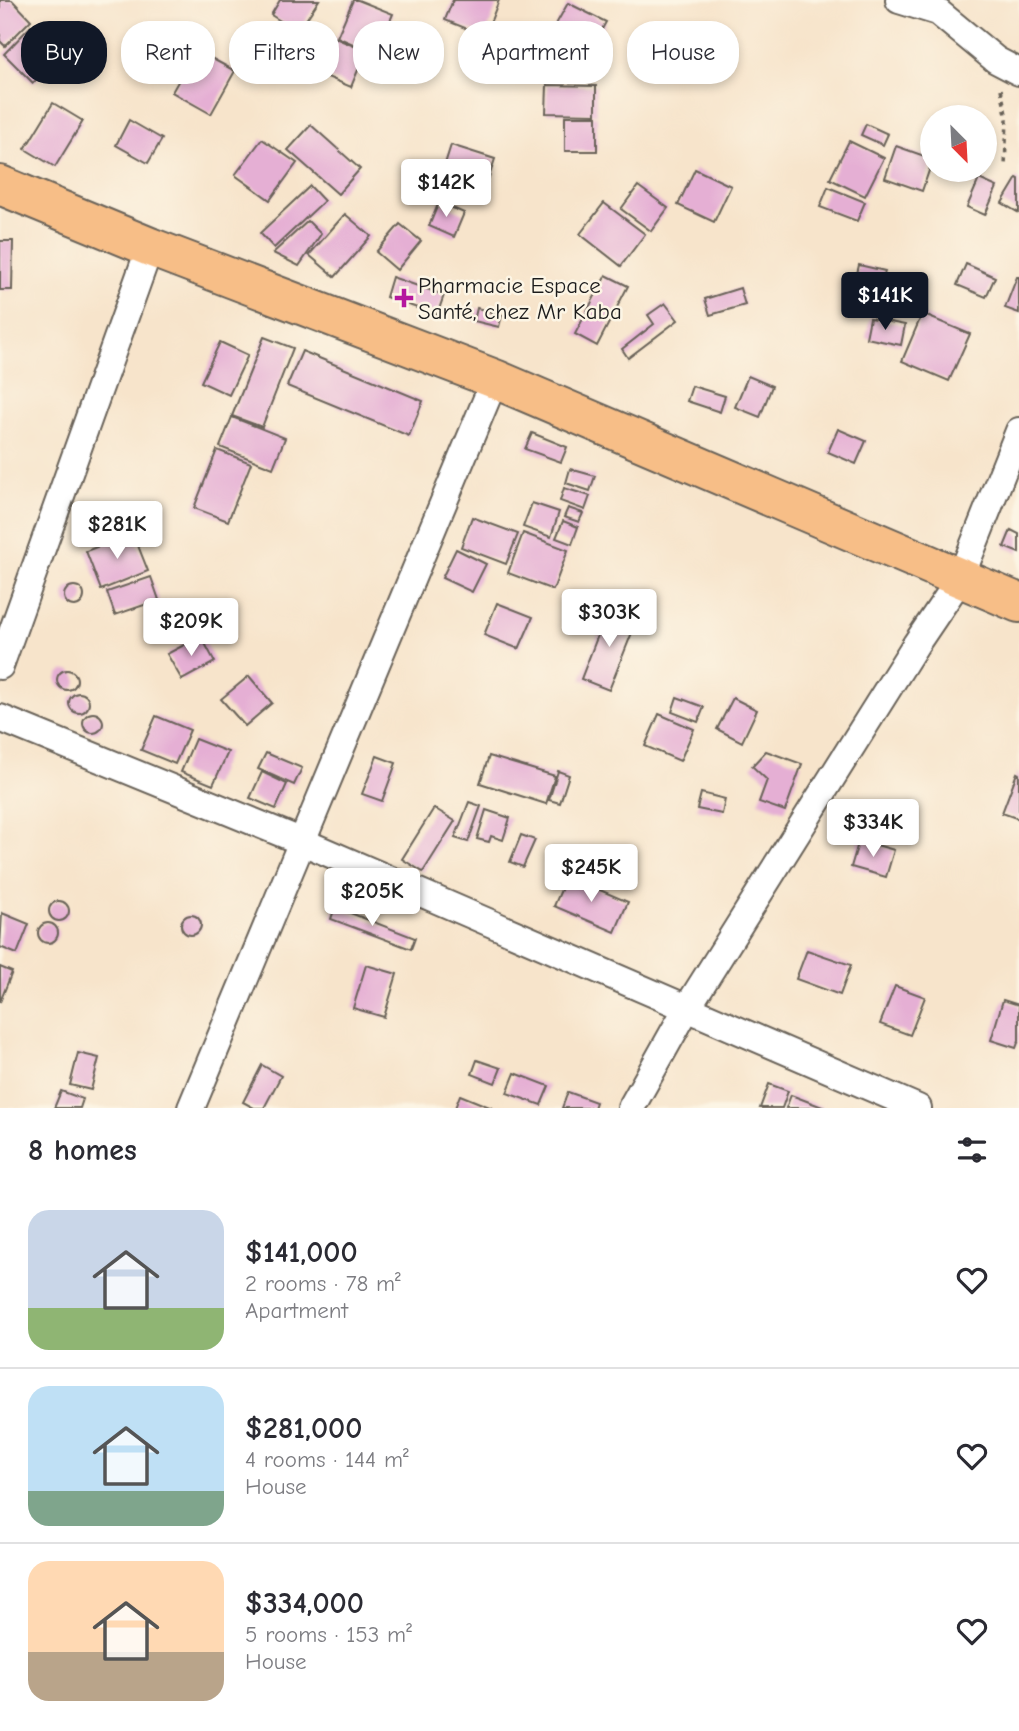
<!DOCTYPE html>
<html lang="en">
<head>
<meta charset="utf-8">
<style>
  body { margin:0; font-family:"Comic Neue",sans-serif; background:#f2f2f3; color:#2b2b33; height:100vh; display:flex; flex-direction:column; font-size:26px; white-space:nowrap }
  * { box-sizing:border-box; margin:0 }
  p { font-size:23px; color:#7c7c81 }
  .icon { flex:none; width:38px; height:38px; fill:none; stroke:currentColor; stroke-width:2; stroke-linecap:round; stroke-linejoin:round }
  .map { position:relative; height:1108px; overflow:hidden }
  .sheet { display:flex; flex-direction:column; background:#fff; flex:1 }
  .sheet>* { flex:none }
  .top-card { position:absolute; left:21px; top:21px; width:978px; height:63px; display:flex; gap:14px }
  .needle { width:46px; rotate:156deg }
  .fabs { position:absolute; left:920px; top:105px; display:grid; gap:14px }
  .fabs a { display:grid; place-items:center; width:77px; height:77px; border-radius:50%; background:#fff; box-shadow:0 4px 10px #0003; font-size:35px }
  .price { position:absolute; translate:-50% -60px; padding:0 16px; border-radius:7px; background:#fff; color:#222; font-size:23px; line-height:46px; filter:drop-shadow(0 2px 4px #0008) }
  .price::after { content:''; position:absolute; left:50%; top:42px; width:21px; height:16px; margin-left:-10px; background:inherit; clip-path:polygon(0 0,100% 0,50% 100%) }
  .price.on { background:#111827; color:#fff }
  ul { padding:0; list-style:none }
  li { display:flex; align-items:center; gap:21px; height:175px; padding:0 28px }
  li+li { border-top:2px solid #e1e1e2 }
  li span { display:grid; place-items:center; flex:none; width:196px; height:140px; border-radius:21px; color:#555 }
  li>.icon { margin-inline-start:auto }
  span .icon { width:84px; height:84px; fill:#fffc; stroke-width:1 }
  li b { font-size:30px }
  h2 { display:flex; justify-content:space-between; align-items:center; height:84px; padding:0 28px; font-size:30px }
  .chip { padding:0 24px; border-radius:28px; background:#fff; box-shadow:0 4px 10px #0003; font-size:24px; line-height:63px }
  .chip.on { background:#111827; color:#fff }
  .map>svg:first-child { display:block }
</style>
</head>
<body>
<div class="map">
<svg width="1019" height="1108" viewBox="0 0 1019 1108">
  <rect width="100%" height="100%" fill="#fcf5e5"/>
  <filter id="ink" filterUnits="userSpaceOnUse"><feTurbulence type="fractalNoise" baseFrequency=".0143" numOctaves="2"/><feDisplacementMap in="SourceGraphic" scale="14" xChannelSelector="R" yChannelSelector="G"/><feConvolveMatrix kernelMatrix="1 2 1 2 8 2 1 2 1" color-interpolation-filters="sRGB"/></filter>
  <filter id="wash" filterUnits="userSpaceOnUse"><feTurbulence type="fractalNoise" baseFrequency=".00686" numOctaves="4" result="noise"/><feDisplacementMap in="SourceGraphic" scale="28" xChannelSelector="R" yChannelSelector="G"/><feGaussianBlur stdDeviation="1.57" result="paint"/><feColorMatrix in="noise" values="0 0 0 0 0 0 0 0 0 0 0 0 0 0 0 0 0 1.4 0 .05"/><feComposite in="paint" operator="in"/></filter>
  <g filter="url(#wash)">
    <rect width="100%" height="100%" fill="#f7e4cb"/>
    <g id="blocks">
      <g fill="#e5afd4">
        <path d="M0,0H12L31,20L5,46L0,41Z"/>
        <path d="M280,0H319L298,32L271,15Z"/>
        <path d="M353,0H358L393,14L376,54L337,37Z"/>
        <path d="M453,0H499L485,36L445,20Z"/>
        <path d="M568,3L606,22L589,53L551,33Z"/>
        <path d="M31,26L60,55L33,83L4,54Z"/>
        <path d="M328,35L366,51L351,87L313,71Z"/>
        <path d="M196,50L235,71L211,114L172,92Z"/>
        <path d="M547,85L596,86V114L546,113Z"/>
        <path d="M53,103L83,121L55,167L25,149Z"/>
        <rect x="565" y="116" width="32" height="35"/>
        <path d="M129,120L162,139L148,163L116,145Z"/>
        <path d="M866,124L888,134L883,145L861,135Z"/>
        <path d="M311,125L360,169L338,194L288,150Z"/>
        <path d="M262,139L297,163L270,200L235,175Z"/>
        <path d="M849,141L884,158L865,196L830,179Z"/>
        <path d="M451,145L495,159L482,198L439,183Z"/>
        <path d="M896,146L933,159L922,191L885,178Z"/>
        <path d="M695,169L731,186L714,222L678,205Z"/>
        <path d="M1017,178L1019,179V213L1002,203Z"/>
        <path d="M979,179L997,187L985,215L967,207Z"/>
        <path d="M310,186L324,201L274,248L260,233Z"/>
        <path d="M638,186L668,208L651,231L621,209Z"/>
        <path d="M828,187L865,202L857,221L820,207Z"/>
        <path d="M439,202L464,213L454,237L429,226Z"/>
        <path d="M604,203L645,234L621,266L580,234Z"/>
        <path d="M345,214L371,236L335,277L309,255Z"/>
        <path d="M308,221L321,234L299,266L273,253Z"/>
        <path d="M400,224L421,241L397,270L376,252Z"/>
        <path d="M0,241H13L12,290H0Z"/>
        <path d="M966,264L995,277L986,297L957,285Z"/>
        <path d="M859,265L885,271L876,310L850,304Z"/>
        <path d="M606,275L628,286L597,346L575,334Z"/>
        <path d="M392,277L444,295L437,315L386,297Z"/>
        <path d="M1017,277H1019V313L1005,308Z"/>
        <path d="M740,288L745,305L710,315L705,299Z"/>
        <path d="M665,303L678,320L628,358L622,349L654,324L648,315Z"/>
        <path d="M477,308L502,315L499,327L474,321Z"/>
        <path d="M922,314L970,334L949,381L902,361Z"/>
        <path d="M870,318L905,325L901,345L866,338Z"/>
        <path d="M264,337L293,348L262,427L232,416Z"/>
        <path d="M220,342L248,355L229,395L201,382Z"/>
        <path d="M302,351L423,401L409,436L287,386Z"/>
        <path d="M748,376L772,386L760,417L735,407Z"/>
        <path d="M692,386L725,396L720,412L687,401Z"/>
        <path d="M232,417L285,438L273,468L220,447Z"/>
        <path d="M838,429L866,441L856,464L828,452Z"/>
        <path d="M532,433L567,447L561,462L525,449Z"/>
        <path d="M217,450L251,463L228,521L194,508Z"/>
        <path d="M570,469L595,476L590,491L566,483Z"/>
        <path d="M564,488L590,496L585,510L560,501Z"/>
        <path d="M532,503L559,512L551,537L523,527Z"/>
        <path d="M568,508L583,513L579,522L564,517Z"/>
        <path d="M472,517L518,534L506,564L461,547Z"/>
        <path d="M563,521L578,527L572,544L556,538Z"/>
        <path d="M1011,530L1019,534V553L1004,547Z"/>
        <path d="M133,533L148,571L101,590L86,551Z"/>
        <path d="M523,533L568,550L553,590L508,573Z"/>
        <path d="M456,549L486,564L472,592L442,578Z"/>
        <path d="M151,577L159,600L115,615L107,592Z"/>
        <circle cx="74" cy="596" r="10"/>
        <path d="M497,603L533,617L519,649L484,635Z"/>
        <path d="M608,609L637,620L609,690L581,679Z"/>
        <path d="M201,636L215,662L182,680L167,654Z"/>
        <circle cx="67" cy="680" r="10"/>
        <path d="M249,676L272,703L245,726L221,699Z"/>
        <circle cx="79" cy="703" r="10"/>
        <path d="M677,697L704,707L698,722L672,712Z"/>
        <path d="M733,698L757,710L742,742L717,729Z"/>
        <circle cx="93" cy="723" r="10"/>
        <path d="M659,714L694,729L680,761L645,746Z"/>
        <path d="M156,716L190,730L175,764L141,750Z"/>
        <path d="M195,739L228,752L213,785L181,772Z"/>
        <path d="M766,751L802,764L785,811L759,802L767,780L752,766Z"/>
        <path d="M266,753L302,768L294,785L258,769Z"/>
        <path d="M377,756L396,763L382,801L362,794Z"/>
        <path d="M489,756L555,776L546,804L480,783Z"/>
        <path d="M558,771L569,775L560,803L549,800Z"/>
        <path d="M262,772L287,784L276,809L250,798Z"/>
        <path d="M1017,773L1019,774V819L1002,813Z"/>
        <path d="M701,793L725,799L722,814L697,809Z"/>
        <path d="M469,802L481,806L468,842L455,838Z"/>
        <path d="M434,808L455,821L423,872L402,859Z"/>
        <path d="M486,810L510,818L503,840L491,836L489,842L477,839Z"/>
        <path d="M521,835L535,840L523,867L510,862Z"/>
        <path d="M859,840L894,850L886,877L851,867Z"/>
        <path d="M567,876L628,902L615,932L554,906Z"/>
        <circle cx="59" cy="911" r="10"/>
        <path d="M335,907L415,938L411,949L331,919Z"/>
        <path d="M2,913L29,924L17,954L0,947Z"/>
        <circle cx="191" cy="925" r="10"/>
        <circle cx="48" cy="933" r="10"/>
        <path d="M807,950L851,965L840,995L796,979Z"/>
        <path d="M366,965L397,974L384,1017L353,1008Z"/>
        <path d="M0,967L12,972L0,1002Z"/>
        <path d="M895,986L925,997L910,1035L880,1024Z"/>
        <path d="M1003,1000L1019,1005V1040L1016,1048L991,1040Z"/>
        <path d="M78,1053L99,1058L91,1090L70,1085Z"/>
        <path d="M477,1060L501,1068L495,1083L472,1074Z"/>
        <path d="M262,1065L281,1076L264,1108H254L243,1102Z"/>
        <path d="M515,1073L549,1086L541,1105L507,1093Z"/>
        <path d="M769,1084L788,1091L782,1108H760Z"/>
        <path d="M61,1091L83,1099L80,1108H54Z"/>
        <path d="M568,1092L596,1102L594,1108H562Z"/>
        <path d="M460,1095L492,1108H455Z"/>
        <path d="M791,1095L825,1108H786Z"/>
      </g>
    </g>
  </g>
  <g filter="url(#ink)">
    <use href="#blocks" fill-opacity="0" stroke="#696259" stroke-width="2"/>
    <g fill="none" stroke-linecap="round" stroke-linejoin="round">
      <defs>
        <g id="street">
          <path d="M899,0L938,12L996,60L1019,72"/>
          <path d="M0,666L150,247"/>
          <path d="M0,718L303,842L918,1108"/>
          <path d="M191,1108L495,379"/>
          <path d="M631,1108L687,1008L916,644L960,579L1019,431"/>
        </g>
        <path id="highway" d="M0,185L150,247L495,379L1019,603"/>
      </defs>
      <use href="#street" stroke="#696259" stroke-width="30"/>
      <use href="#highway" stroke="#696259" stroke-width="42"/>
      <path stroke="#696259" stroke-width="3.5" stroke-dasharray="5 5" stroke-linecap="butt" d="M1001,89L1007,119L1005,167"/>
      <use href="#street" stroke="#fff" stroke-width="26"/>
      <use href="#highway" stroke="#f7be87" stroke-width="38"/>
    </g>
  </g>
  <path fill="#b5179e" stroke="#fcf5e5" stroke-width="2.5" d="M400.5 287.5h7v7h7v7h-7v7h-7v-7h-7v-7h7z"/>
  <g text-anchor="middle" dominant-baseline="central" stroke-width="5" stroke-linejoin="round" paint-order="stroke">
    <g font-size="23" fill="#1c1c1c" stroke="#fcf5e5" text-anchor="start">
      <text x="418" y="285">Pharmacie Espace<tspan x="418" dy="26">Santé, chez Mr Kaba</tspan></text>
    </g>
  </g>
</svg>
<div class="fabs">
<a><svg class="needle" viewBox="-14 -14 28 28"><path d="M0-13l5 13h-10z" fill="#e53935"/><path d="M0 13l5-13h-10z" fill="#7c7c81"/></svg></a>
</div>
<b class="price" style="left:446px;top:219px">$142K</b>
<b class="price on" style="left:885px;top:332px">$141K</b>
<b class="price" style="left:117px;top:561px">$281K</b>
<b class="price" style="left:609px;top:649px">$303K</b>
<b class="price" style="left:191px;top:658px">$209K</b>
<b class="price" style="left:873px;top:859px">$334K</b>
<b class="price" style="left:591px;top:904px">$245K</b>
<b class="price" style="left:372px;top:928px">$205K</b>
<div class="top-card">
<a class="chip on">Buy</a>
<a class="chip">Rent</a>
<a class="chip">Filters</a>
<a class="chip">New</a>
<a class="chip">Apartment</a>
<a class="chip">House</a>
</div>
</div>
<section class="sheet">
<h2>8 homes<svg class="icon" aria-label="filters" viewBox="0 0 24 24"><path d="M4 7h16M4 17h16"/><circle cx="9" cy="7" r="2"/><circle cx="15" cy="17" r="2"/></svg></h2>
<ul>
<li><span style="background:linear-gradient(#c9d6e8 70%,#8fb573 0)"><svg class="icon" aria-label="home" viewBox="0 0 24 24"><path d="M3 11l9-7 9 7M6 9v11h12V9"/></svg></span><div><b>$141,000</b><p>2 rooms · 78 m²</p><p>Apartment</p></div><svg class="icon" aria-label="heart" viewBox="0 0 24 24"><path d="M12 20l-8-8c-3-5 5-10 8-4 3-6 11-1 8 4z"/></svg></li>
<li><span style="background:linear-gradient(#bfe0f5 75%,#7fa58c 0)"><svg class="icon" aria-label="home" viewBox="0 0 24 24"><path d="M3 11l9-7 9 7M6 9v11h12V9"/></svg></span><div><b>$281,000</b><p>4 rooms · 144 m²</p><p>House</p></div><svg class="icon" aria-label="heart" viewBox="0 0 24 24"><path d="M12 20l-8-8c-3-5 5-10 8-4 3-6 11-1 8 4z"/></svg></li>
<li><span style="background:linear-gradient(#ffd9b3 65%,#b9a48a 0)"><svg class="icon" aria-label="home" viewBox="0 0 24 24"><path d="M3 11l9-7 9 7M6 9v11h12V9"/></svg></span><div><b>$334,000</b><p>5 rooms · 153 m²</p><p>House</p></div><svg class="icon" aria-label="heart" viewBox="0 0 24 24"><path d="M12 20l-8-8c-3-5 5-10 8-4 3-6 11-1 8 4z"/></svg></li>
</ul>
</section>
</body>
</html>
